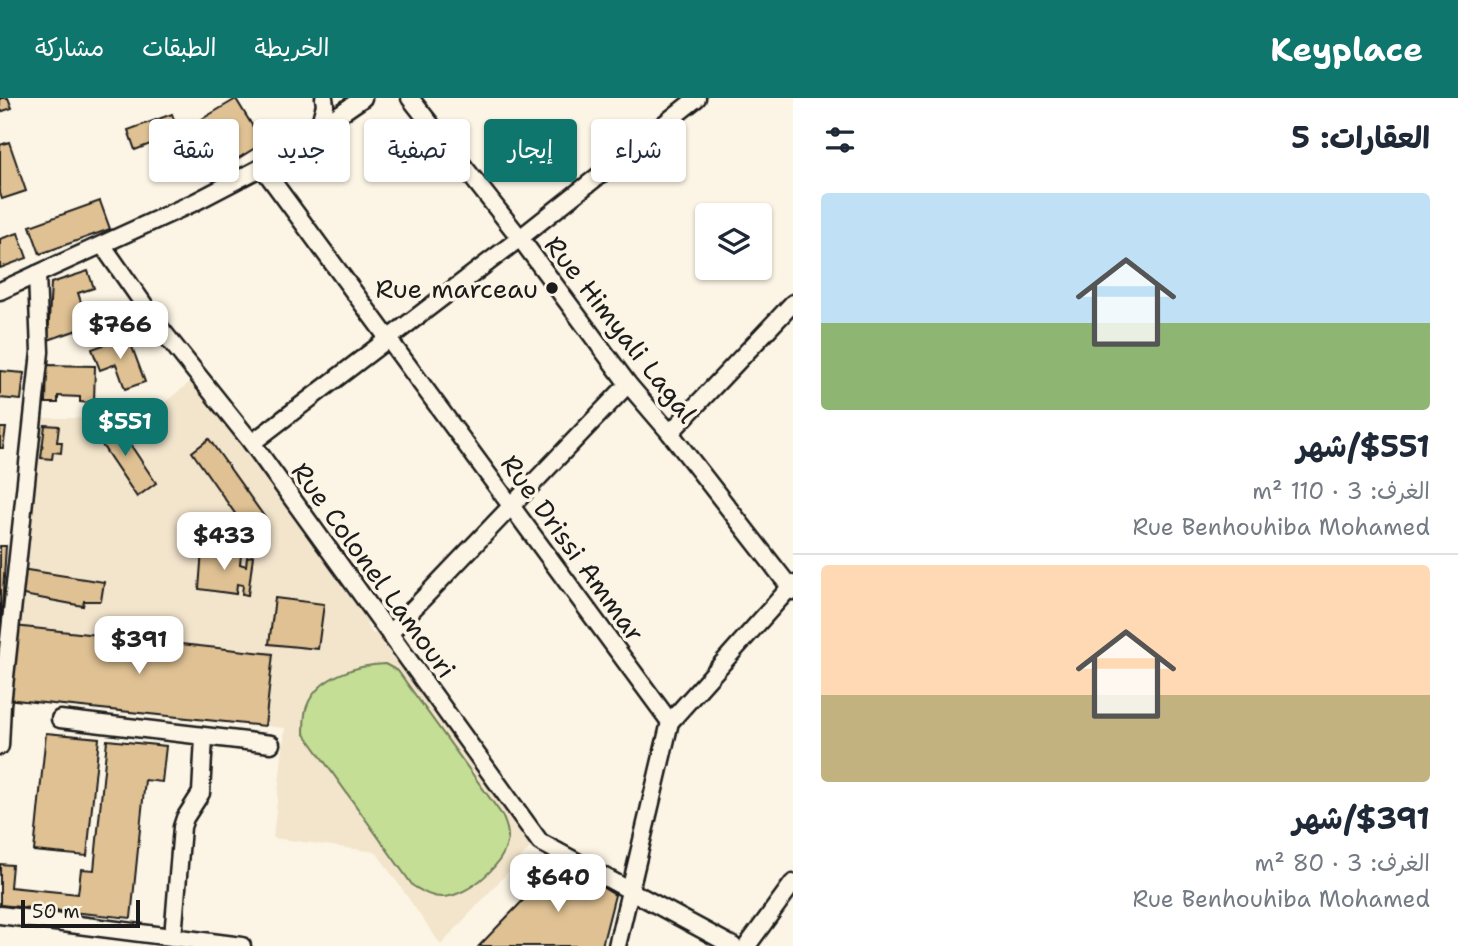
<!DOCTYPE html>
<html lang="ar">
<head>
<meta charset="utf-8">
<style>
  body { margin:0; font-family:"Shantell Sans","Playpen Sans Arabic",sans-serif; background:#f2f2f3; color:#1f2937; direction:rtl; height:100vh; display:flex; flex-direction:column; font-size:26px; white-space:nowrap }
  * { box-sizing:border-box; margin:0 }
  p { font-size:23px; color:#747a83 }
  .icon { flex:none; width:38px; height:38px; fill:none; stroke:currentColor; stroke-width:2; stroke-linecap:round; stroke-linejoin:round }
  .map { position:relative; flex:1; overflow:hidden; direction:ltr }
  .drawer { display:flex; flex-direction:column; background:#fff; width:665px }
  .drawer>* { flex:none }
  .banner { position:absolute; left:21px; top:21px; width:665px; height:63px; direction:rtl; display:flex; gap:14px }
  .controls { position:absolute; left:695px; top:105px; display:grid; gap:14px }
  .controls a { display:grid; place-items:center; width:77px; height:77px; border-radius:7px; background:#fff; box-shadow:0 2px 5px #0004; font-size:35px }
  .scale { position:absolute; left:21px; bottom:18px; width:119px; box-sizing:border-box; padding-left:7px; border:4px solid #1c1c1c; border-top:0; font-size:19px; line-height:24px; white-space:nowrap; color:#1c1c1c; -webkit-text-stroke:5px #fcf5e5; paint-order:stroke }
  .price { position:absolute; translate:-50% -60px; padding:0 16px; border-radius:14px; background:#fff; color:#222; font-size:23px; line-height:46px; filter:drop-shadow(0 2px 4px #0008) }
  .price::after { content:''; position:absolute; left:50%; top:42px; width:21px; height:16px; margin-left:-10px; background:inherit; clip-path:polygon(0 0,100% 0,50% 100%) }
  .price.active { background:#0f766e; color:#fff }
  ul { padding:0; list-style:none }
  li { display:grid; align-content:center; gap:14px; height:371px; padding:0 28px }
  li+li { border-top:2px solid #e0e1e3 }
  li span { display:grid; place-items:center; height:217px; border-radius:7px; color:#555 }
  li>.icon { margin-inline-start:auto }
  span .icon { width:126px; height:126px; fill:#fffc; stroke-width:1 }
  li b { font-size:30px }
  h2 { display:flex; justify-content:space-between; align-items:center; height:84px; padding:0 28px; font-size:30px }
  .pill { padding:0 24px; border-radius:7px; background:#fff; box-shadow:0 2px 5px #0004; font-size:24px; line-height:63px }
  .pill.active { background:#0f766e; color:#fff }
  header { display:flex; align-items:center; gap:42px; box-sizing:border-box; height:98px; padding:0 35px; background:#0f766e; color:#fff }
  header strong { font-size:33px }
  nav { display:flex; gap:38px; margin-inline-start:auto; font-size:24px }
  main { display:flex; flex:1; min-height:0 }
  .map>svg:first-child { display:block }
</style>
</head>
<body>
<header>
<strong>Keyplace</strong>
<nav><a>الخريطة</a><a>الطبقات</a><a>مشاركة</a></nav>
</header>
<main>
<section class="drawer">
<h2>العقارات: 5<svg class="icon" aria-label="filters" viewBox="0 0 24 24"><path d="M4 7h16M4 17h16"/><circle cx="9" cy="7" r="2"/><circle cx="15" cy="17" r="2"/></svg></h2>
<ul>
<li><span style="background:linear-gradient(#bfe0f5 60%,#8fb573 0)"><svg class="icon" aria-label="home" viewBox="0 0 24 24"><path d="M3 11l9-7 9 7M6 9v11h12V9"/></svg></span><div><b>$551/شهر</b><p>الغرف: 3 · 110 m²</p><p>Rue Benhouhiba Mohamed</p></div></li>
<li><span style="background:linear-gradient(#ffd9b3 60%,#c2b280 0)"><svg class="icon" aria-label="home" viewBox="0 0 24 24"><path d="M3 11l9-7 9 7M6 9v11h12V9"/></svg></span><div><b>$391/شهر</b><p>الغرف: 3 · 80 m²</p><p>Rue Benhouhiba Mohamed</p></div></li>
</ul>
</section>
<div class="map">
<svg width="793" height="848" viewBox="0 0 793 848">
  <rect width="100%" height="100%" fill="#fcf5e5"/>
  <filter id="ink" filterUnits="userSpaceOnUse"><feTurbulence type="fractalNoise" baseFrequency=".0143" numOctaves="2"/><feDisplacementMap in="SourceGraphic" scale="14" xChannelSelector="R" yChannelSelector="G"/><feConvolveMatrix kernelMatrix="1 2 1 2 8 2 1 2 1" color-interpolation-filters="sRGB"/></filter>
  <g filter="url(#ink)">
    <path fill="#f3e5cc" d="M194,281L369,523L366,526L373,536L381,531L533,747L441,847L376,754L273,740L285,630L6,601L36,320H127L160,308Z"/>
    <path fill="#c4de95" stroke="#707d58" stroke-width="2" d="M385,566L398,573L502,717C505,724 508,730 508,738C507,765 470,797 444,799C432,800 422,793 413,788L304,635C304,627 304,615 307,608C318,578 358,567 385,566Z"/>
    <g fill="#dfc193" stroke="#1c1c1c" stroke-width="2">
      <path d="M0,0H8L12,10L0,14Z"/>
      <path d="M236,1L263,45L229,66L202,21Z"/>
      <path d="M172,16L179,35L135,52L128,32Z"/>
      <path d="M9,44L26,93L2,101L0,95V47Z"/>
      <path d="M100,103L110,131L40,156L30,128Z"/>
      <path d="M18,135L27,160L0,170V141Z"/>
      <path d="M88,173L94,190L78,195L89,228L48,242L51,185Z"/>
      <path d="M128,238L145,284L125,291L116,266L100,272L92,251Z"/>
      <path d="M47,267L95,268L94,305L80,304V299L58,298V305H46Z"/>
      <path d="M0,273L24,275L21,302L0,300Z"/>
      <path d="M114,322L156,385L137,399L94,335Z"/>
      <path d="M45,327L59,328L57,344H62L61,355L53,354L52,361L41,360Z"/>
      <path d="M0,330H6L3,350H0Z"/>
      <path d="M209,341L266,421L248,434L192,354Z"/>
      <path d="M194,417L217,420L215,445L192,443Z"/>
      <path d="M0,448H6L1,525H0Z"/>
      <path d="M202,452L241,457L240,466L246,468L247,459L253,458L248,497L242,496L243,487L237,486L236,496L199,491Z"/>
      <path d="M21,471L104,484L101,503H84L83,508L18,496Z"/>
      <path d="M275,500L324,506L318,551L269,546Z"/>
      <path d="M14,528L273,556L265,628L6,601Z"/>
      <path d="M46,635L99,640L87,758L34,753Z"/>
      <path d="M107,642L166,648L162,684L145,682L131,820L0,807V766L12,767L10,789L78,796L81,771L94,772Z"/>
      <path d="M560,764L615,797L602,848H479Z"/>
    </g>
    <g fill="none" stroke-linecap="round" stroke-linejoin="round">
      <defs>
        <g id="minor">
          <path d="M410,0L520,140L628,286L670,335L793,493"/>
          <path d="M318,32L325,7L324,0"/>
          <path d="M262,69L670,624"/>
          <path d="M103,148L161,231L252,345L540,744L733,848"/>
          <path d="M0,193L195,104L262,69L363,0"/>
          <path d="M670,335L793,205"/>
          <path d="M252,345L520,140L697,0"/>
          <path d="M390,535L628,286"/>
          <path d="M60,621L271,646"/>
          <path d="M0,648L2,607L40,254L37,176"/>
          <path d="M0,817L242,848"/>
          <path d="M173,839L182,729L185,720L201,695L204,639"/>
          <path d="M617,848L670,624L793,486"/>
          <path d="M747,848L793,785"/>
        </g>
      </defs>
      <use href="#minor" stroke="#1c1c1c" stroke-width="21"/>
      <use href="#minor" stroke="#fcf5e5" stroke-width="16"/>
    </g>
  </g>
  <circle fill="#1c1c1c" stroke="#fcf5e5" stroke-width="2.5" cx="552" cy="190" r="7"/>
  <g text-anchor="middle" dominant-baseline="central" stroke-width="7" stroke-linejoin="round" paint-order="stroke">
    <g font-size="26" fill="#1c1c1c" stroke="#fcf5e5" text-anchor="end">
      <text x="538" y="190">Rue marceau</text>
    </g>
    <g font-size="26" fill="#1c1c1c" stroke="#fcf5e5">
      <text transform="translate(621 231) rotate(52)">Rue Himyali Lagal</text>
      <text transform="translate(573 450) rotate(54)">Rue Drissi Ammar</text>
      <text transform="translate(374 472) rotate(54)">Rue Colonel Lamouri</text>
    </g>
  </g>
</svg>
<div class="controls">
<a><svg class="icon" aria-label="layers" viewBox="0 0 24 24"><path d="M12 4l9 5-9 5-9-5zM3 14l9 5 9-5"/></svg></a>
</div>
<div class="scale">50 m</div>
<b class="price" style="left:120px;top:263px">$766</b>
<b class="price active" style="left:125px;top:360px">$551</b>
<b class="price" style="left:224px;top:474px">$433</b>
<b class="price" style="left:139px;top:578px">$391</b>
<b class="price" style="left:558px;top:816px">$640</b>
<div class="banner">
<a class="pill">شراء</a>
<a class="pill active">إيجار</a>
<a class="pill">تصفية</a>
<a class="pill">جديد</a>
<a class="pill">شقة</a>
</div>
</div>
</main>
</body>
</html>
